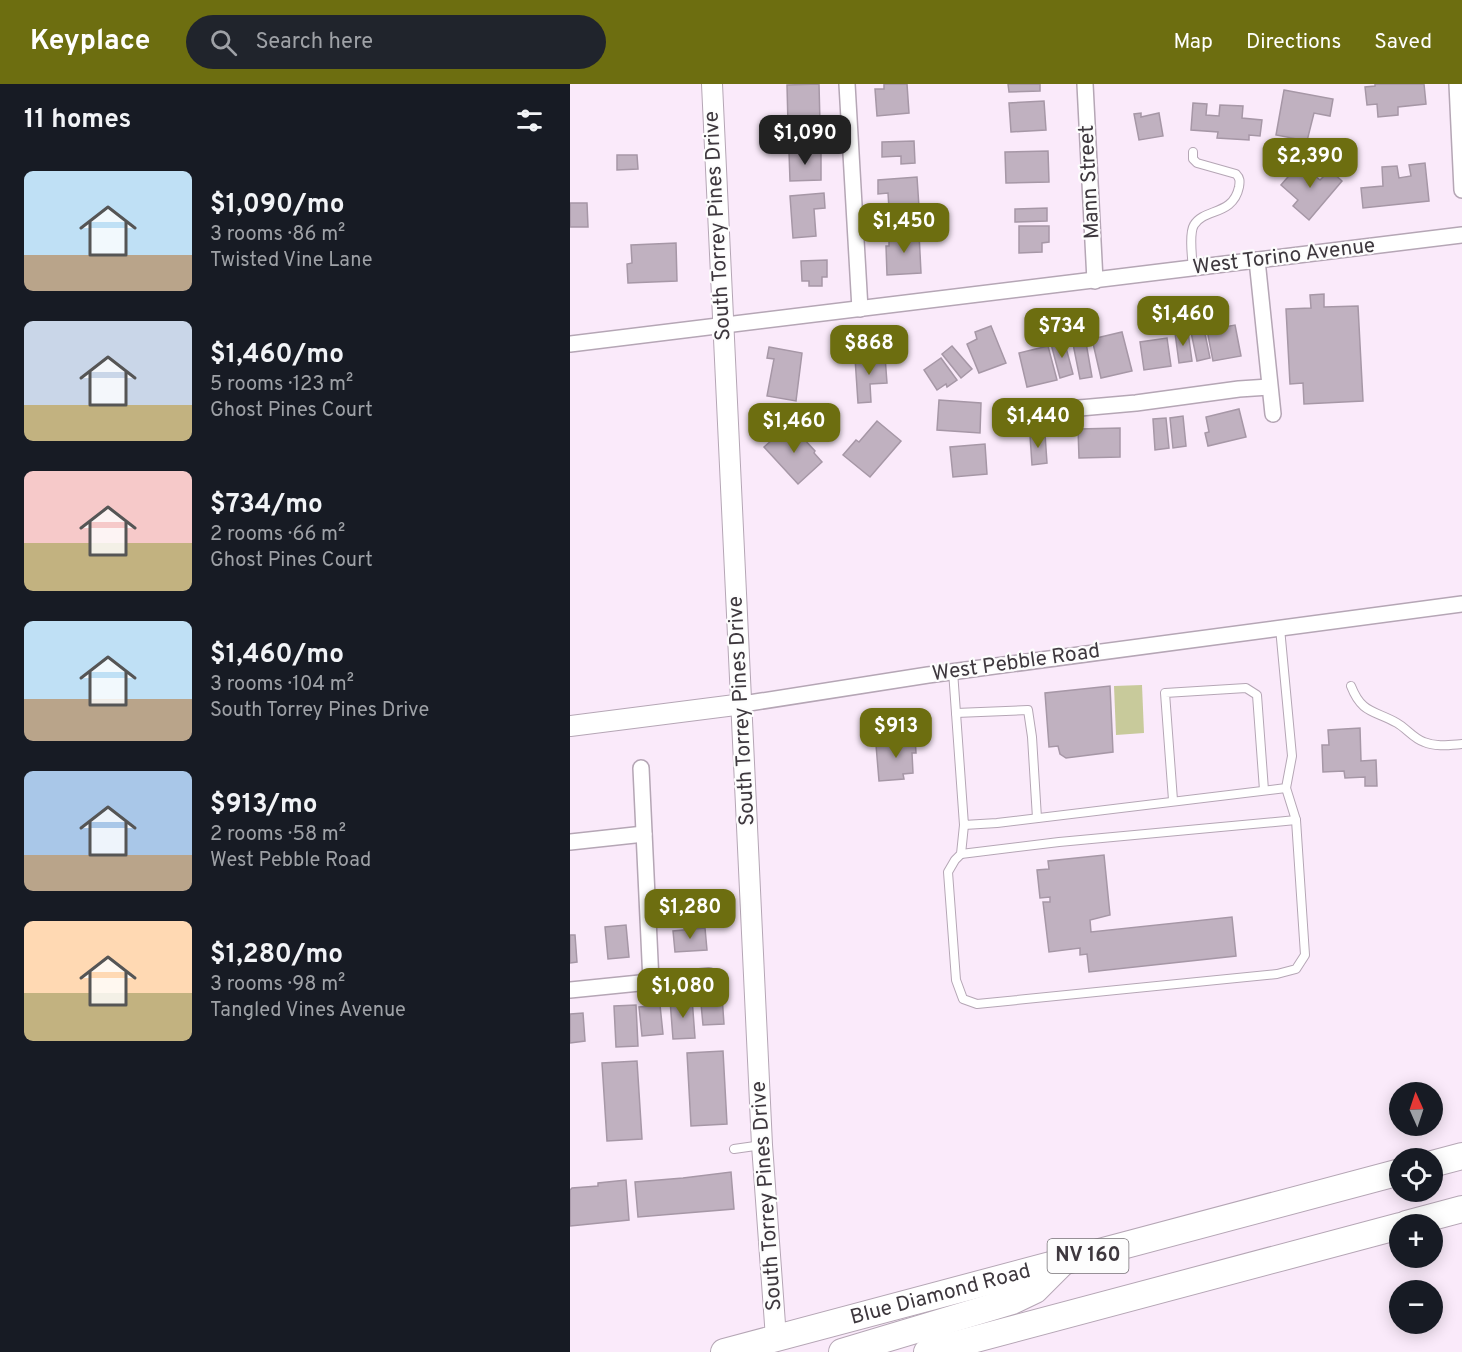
<!DOCTYPE html>
<html lang="en">
<head>
<meta charset="utf-8">
<style>
  body { margin:0; font-family:Overpass,sans-serif; background:#20242c; color:#f1f3f6; height:100vh; display:flex; flex-direction:column; font-size:22px; white-space:nowrap }
  * { box-sizing:border-box; margin:0 }
  p { font-size:20px; color:#9ea1a6 }
  .icon { flex:none; width:33px; height:33px; fill:none; stroke:currentColor; stroke-width:2; stroke-linecap:round; stroke-linejoin:round }
  .map { position:relative; flex:1; overflow:hidden }
  .side { display:flex; flex-direction:column; background:#171b24; width:570px }
  .side>* { flex:none }
  .needle { width:39px; rotate:357deg }
  .tools { position:absolute; left:819px; top:998px; display:grid; gap:12px }
  .tools a { display:grid; place-items:center; width:54px; height:54px; border-radius:50%; background:#171b24; box-shadow:0 3px 15px #0003; font-size:30px }
  .price { position:absolute; translate:-50% -51px; padding:0 14px; border-radius:12px; background:#6d6e10; color:#fff; font-size:20px; line-height:39px; filter:drop-shadow(0 2px 3px #0008) }
  .price::after { content:''; position:absolute; left:50%; top:36px; width:18px; height:14px; margin-left:-9px; background:inherit; clip-path:polygon(0 0,100% 0,50% 100%) }
  .price.selected { background:#222; color:#fff }
  ul { padding:0; list-style:none }
  li { display:flex; align-items:center; gap:18px; height:150px; padding:0 24px }
  li span { display:grid; place-items:center; flex:none; width:168px; height:120px; border-radius:9px; color:#555 }
  li>.icon { margin-inline-start:auto }
  span .icon { width:72px; height:72px; fill:#fffc; stroke-width:1 }
  li b { font-size:26px }
  h2 { display:flex; justify-content:space-between; align-items:center; height:72px; padding:0 24px; font-size:26px }
  header { display:flex; align-items:center; gap:36px; box-sizing:border-box; height:84px; padding:0 30px; background:#6d6e10; color:#fff }
  header strong { font-size:28px }
  nav { display:flex; gap:33px; margin-inline-start:auto; font-size:21px }
  .search { width:420px; height:54px; background:#20242c; display:flex; align-items:center; gap:15px; box-sizing:border-box; padding:0 21px; border-radius:33px; color:#9ea1a6; font-size:22px }
  main { display:flex; flex:1; min-height:0 }
  .map>svg:first-child { display:block }
</style>
</head>
<body>
<header>
<strong>Keyplace</strong>
<div class="search"><svg class="icon" aria-label="search" viewBox="0 0 24 24"><circle cx="10" cy="10" r="6"/><path d="M15 15l6 6"/></svg>Search here</div>
<nav><a>Map</a><a>Directions</a><a>Saved</a></nav>
</header>
<main>
<section class="side">
<h2>11 homes<svg class="icon" aria-label="filters" viewBox="0 0 24 24"><path d="M4 7h16M4 17h16"/><circle cx="9" cy="7" r="2"/><circle cx="15" cy="17" r="2"/></svg></h2>
<ul>
<li><span style="background:linear-gradient(#bfe0f5 70%,#b9a48a 0)"><svg class="icon" aria-label="home" viewBox="0 0 24 24"><path d="M3 11l9-7 9 7M6 9v11h12V9"/></svg></span><div><b>$1,090/mo</b><p>3 rooms · 86 m²</p><p>Twisted Vine Lane</p></div></li>
<li><span style="background:linear-gradient(#c9d6e8 70%,#c2b280 0)"><svg class="icon" aria-label="home" viewBox="0 0 24 24"><path d="M3 11l9-7 9 7M6 9v11h12V9"/></svg></span><div><b>$1,460/mo</b><p>5 rooms · 123 m²</p><p>Ghost Pines Court</p></div></li>
<li><span style="background:linear-gradient(#f6c9c9 60%,#c2b280 0)"><svg class="icon" aria-label="home" viewBox="0 0 24 24"><path d="M3 11l9-7 9 7M6 9v11h12V9"/></svg></span><div><b>$734/mo</b><p>2 rooms · 66 m²</p><p>Ghost Pines Court</p></div></li>
<li><span style="background:linear-gradient(#bfe0f5 65%,#b9a48a 0)"><svg class="icon" aria-label="home" viewBox="0 0 24 24"><path d="M3 11l9-7 9 7M6 9v11h12V9"/></svg></span><div><b>$1,460/mo</b><p>3 rooms · 104 m²</p><p>South Torrey Pines Drive</p></div></li>
<li><span style="background:linear-gradient(#a9c7e8 70%,#b9a48a 0)"><svg class="icon" aria-label="home" viewBox="0 0 24 24"><path d="M3 11l9-7 9 7M6 9v11h12V9"/></svg></span><div><b>$913/mo</b><p>2 rooms · 58 m²</p><p>West Pebble Road</p></div></li>
<li><span style="background:linear-gradient(#ffd9b3 60%,#c2b280 0)"><svg class="icon" aria-label="home" viewBox="0 0 24 24"><path d="M3 11l9-7 9 7M6 9v11h12V9"/></svg></span><div><b>$1,280/mo</b><p>3 rooms · 98 m²</p><p>Tangled Vines Avenue</p></div></li>
</ul>
</section>
<div class="map">
<svg width="892" height="1268" viewBox="0 0 892 1268">
  <rect width="100%" height="100%" fill="#faeafa"/>
  <path fill="#c8ca9b" d="M572,601L574,649L546,651L544,602Z"/>
  <g fill="#c0b1c0" stroke="#a697a6" stroke-width="1.5">
    <path d="M249,0L250,40L218,41L217,1Z"/>
    <path d="M314,0H337L339,29L307,32L305,5H314Z"/>
    <path d="M438,0H470V7L439,8Z"/>
    <path d="M805,0H854L856,20L828,23V31L808,33L807,20L797,21L795,3L805,2Z"/>
    <path d="M714,6L763,15L760,32L744,29L737,57L706,51Z"/>
    <path d="M474,17L476,46L441,48L439,19Z"/>
    <path d="M623,19L637,20L636,31L649,32L650,21L673,22L672,34L692,36L690,52L679,51V56L647,54L648,48L621,46Z"/>
    <path d="M571,29V33L589,29L593,52L569,56L564,30Z"/>
    <path d="M248,50V62L219,63V51Z"/>
    <path d="M344,57L345,79L331,80V72L312,73V58Z"/>
    <path d="M251,67V96L220,97L219,68Z"/>
    <path d="M478,67L479,98L436,99L435,68Z"/>
    <path d="M47,71H67L68,85L47,86Z"/>
    <path d="M730,79L750,96L760,86L772,97L739,136L723,122L728,116L711,101Z"/>
    <path d="M855,79L859,117L793,124L791,104L813,102L812,83L827,82L829,94L841,92L839,81Z"/>
    <path d="M347,93L349,123L319,125L318,109L308,110V96Z"/>
    <path d="M254,109L255,124L244,125L246,152L223,154L220,112Z"/>
    <path d="M0,119H17L18,143H0Z"/>
    <path d="M477,124V137L445,138V125Z"/>
    <path d="M340,129V142L310,143L309,130Z"/>
    <path d="M449,142H479V158L472,159V168L449,169Z"/>
    <path d="M349,149L351,189L317,191L316,162H319V150Z"/>
    <path d="M106,159L107,197L58,199L57,180L62,179L61,161Z"/>
    <path d="M257,176V193H252V202H239V197H232L231,177Z"/>
    <path d="M754,210V223L788,222L793,317L734,320L733,299L720,300L716,225L741,224L740,211Z"/>
    <path d="M665,241L671,272L643,277L637,246Z"/>
    <path d="M421,242L436,279L409,289L397,260L407,255L405,248Z"/>
    <path d="M634,245L640,274L627,277L621,248Z"/>
    <path d="M552,248L562,287L531,294L522,255Z"/>
    <path d="M618,248L622,277L609,279L605,249Z"/>
    <path d="M515,253L522,293L510,295L502,255Z"/>
    <path d="M597,254L601,282L574,286L570,258Z"/>
    <path d="M494,256L503,290L490,294L481,260Z"/>
    <path d="M382,262L402,285L391,294L372,270Z"/>
    <path d="M478,262L487,296L457,303L449,269Z"/>
    <path d="M199,263L232,269L226,317L197,312L204,275L197,274Z"/>
    <path d="M315,272L317,299L300,300L301,318L288,319L285,274Z"/>
    <path d="M371,274L387,296L377,303L376,300L367,306L354,286Z"/>
    <path d="M369,316L411,319L410,349L367,346Z"/>
    <path d="M669,325L676,353L638,362L635,349L639,348L636,333Z"/>
    <path d="M613,332L616,362L603,364L600,334Z"/>
    <path d="M596,334L599,364L585,366L583,335Z"/>
    <path d="M307,337L331,357L300,393L273,371L286,356L289,358Z"/>
    <path d="M220,340L245,367L244,369L252,378L228,400L194,363Z"/>
    <path d="M550,344V373L509,374L508,345Z"/>
    <path d="M475,350L477,379L462,381L460,351Z"/>
    <path d="M415,360L417,390L383,393L380,363Z"/>
    <path d="M540,602L543,668L496,674L490,670L488,662L479,663L475,609Z"/>
    <path d="M790,644L791,677L806,676L807,702H795V693L775,694L774,687L753,688L752,661H759L758,646Z"/>
    <path d="M345,653L346,669H342L343,689L333,690L334,695L309,697L306,661L326,660L325,655Z"/>
    <path d="M534,771L540,831L520,836L521,848L662,833L666,872L519,888L517,870L510,871V864L479,868L473,818H480V813L470,814L467,786L479,785L478,777Z"/>
    <path d="M134,819L133,840L119,841V836H108L107,820Z"/>
    <path d="M56,841L59,873L38,875L35,843Z"/>
    <path d="M135,844L137,866L105,868L103,847Z"/>
    <path d="M0,851H5L7,878L0,879Z"/>
    <path d="M130,909H135L136,914L152,912L154,940L133,941Z"/>
    <path d="M122,914L125,954L103,955L100,916Z"/>
    <path d="M66,921L68,962L46,963L44,922Z"/>
    <path d="M90,921L93,950L72,952L69,923Z"/>
    <path d="M13,929L15,957L0,959V930Z"/>
    <path d="M153,967L157,1040L121,1042L117,969Z"/>
    <path d="M67,977L72,1055L37,1057L32,979Z"/>
    <path d="M161,1088L164,1125L68,1133L65,1098L113,1094Z"/>
    <path d="M56,1096L59,1136L0,1142V1106L2,1104L28,1102V1099Z"/>
  </g>
  <g fill="none" stroke-linecap="round" stroke-linejoin="round">
    <defs>
      <g id="service">
        <path d="M623,68V75L627,79L666,90C670,94 670,97 669,103C663,132 634,124 624,141C619,149 622,174 623,185"/>
        <path d="M383,587L394,741L427,739L716,704L722,672L710,544"/>
        <path d="M781,602C792,630 804,626 827,639C836,644 844,655 854,658C866,663 879,661 892,660"/>
        <path d="M386,629L458,626L462,653L467,734"/>
        <path d="M603,716L595,609L676,604L687,611L694,706"/>
        <path d="M394,741L391,770L385,776L378,788L386,896L393,915L407,920L707,890L726,885L735,871L726,736L716,704"/>
        <path d="M391,770L489,758L726,736"/>
        <path d="M164,1065L192,1061"/>
      </g>
      <g id="minor">
        <path d="M277,0L290,225"/>
        <path d="M515,0L525,197"/>
        <path d="M887,0L892,106"/>
        <path d="M687,176L703,330"/>
        <path d="M0,260L892,151"/>
        <path d="M442,330L566,319L669,305L699,303"/>
        <path d="M173,620L358,591L892,520"/>
        <path d="M71,684L81,898"/>
        <path d="M0,758L74,750"/>
        <path d="M0,906L139,892"/>
      </g>
      <g id="tertiary">
        <path d="M142,0L192,1061L206,1254"/>
        <path d="M0,642L173,620"/>
      </g>
      <g id="trunk">
        <path d="M862,1080L892,1072"/>
        <path d="M836,1140L892,1125"/>
        <path id="s1" d="M154,1268L830,1088"/>
        <path d="M272,1268L442,1217L465,1206L492,1179"/>
        <path d="M357,1268L830,1142"/>
      </g>
    </defs>
    <use href="#service" stroke="#b5a6b5" stroke-width="10"/>
    <use href="#minor" stroke="#b5a6b5" stroke-width="18"/>
    <use href="#tertiary" stroke="#b5a6b5" stroke-width="22"/>
    <use href="#trunk" stroke="#b5a6b5" stroke-width="28"/>
    <use href="#service" stroke="#fff" stroke-width="8"/>
    <use href="#minor" stroke="#fff" stroke-width="15"/>
    <use href="#tertiary" stroke="#fff" stroke-width="20"/>
    <use href="#trunk" stroke="#fff" stroke-width="26"/>
  </g>
  <g text-anchor="middle" dominant-baseline="central" stroke-width="4.5" stroke-linejoin="round" paint-order="stroke">
    <rect fill="#fdfdfd" stroke="#777377" stroke-width="1.5" x="477.5" y="1155" width="81" height="34" rx="4.5"/>
    <g font-size="20" font-weight="bold" fill="#3e383e">
      <text x="518" y="1172">NV 160</text>
    </g>
    <g font-size="21" fill="#3e383e" stroke="#fdfdfd">
      <text transform="translate(520 98) rotate(-93)">Mann Street</text>
      <text transform="translate(148 142) rotate(-93)">South Torrey Pines Drive</text>
      <text transform="translate(714 173) rotate(-7)">West Torino Avenue</text>
      <text transform="translate(446 579) rotate(-8)">West Pebble Road</text>
      <text transform="translate(172 627) rotate(-93)">South Torrey Pines Drive</text>
      <text transform="translate(197 1112) rotate(-94)">South Torrey Pines Drive</text>
      <text stroke="none"><textPath href="#s1" startOffset="224">Blue Diamond Road</textPath></text>
    </g>
  </g>
</svg>
<div class="tools">
<a><svg class="needle" viewBox="-14 -14 28 28"><path d="M0-13l5 13h-10z" fill="#e53935"/><path d="M0 13l5-13h-10z" fill="#9ea1a6"/></svg></a>
<a><svg class="icon" aria-label="locate" viewBox="0 0 24 24"><circle cx="12" cy="12" r="6"/><path d="M12 2v4M12 18v4M2 12h4M18 12h4"/></svg></a>
<a>+</a>
<a>−</a>
</div>
<b class="price selected" style="left:235px;top:82px">$1,090</b>
<b class="price" style="left:740px;top:105px">$2,390</b>
<b class="price" style="left:334px;top:170px">$1,450</b>
<b class="price" style="left:613px;top:263px">$1,460</b>
<b class="price" style="left:492px;top:275px">$734</b>
<b class="price" style="left:299px;top:292px">$868</b>
<b class="price" style="left:468px;top:365px">$1,440</b>
<b class="price" style="left:224px;top:370px">$1,460</b>
<b class="price" style="left:326px;top:675px">$913</b>
<b class="price" style="left:120px;top:856px">$1,280</b>
<b class="price" style="left:113px;top:935px">$1,080</b>
</div>
</main>
</body>
</html>
